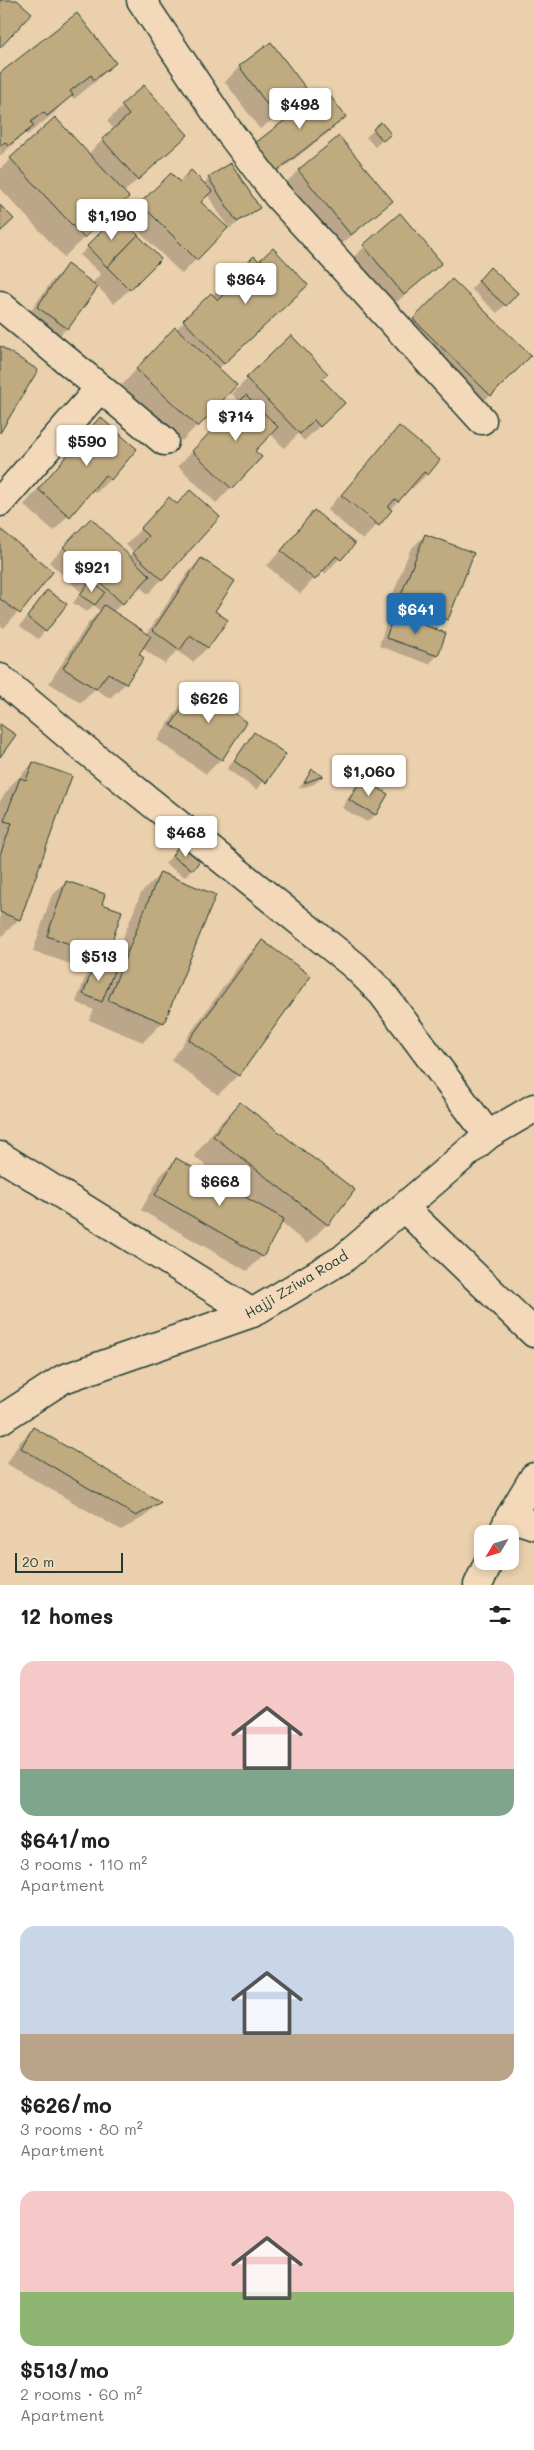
<!DOCTYPE html>
<html lang="en">
<head>
<meta charset="utf-8">
<style>
  body { margin:0; font-family:Mali,sans-serif; background:#f6f6f6; color:#202124; height:100vh; display:flex; flex-direction:column; font-size:19px; white-space:nowrap }
  * { box-sizing:border-box; margin:0 }
  p { font-size:16px; color:#757577 }
  .icon { flex:none; width:28px; height:28px; fill:none; stroke:currentColor; stroke-width:2; stroke-linecap:round; stroke-linejoin:round }
  .map { position:relative; height:1585px; overflow:hidden }
  .drawer { display:flex; flex-direction:column; background:#fff; flex:1 }
  .drawer>* { flex:none }
  .needle { width:32px; rotate:232deg }
  .tools { position:absolute; left:474px; top:1525px; display:grid; gap:10px }
  .tools a { display:grid; place-items:center; width:45px; height:45px; border-radius:10px; background:#fff; box-shadow:0 2px 8px #0003; font-size:25px }
  .scale { position:absolute; left:15px; bottom:12px; width:108px; box-sizing:border-box; padding-left:5px; border:2px solid #1f3d34; border-top:0; font-size:14px; line-height:18px; white-space:nowrap; color:#1f3d34; -webkit-text-stroke:4px #f3d9ba; paint-order:stroke }
  .price { position:absolute; translate:-50% -42px; padding:0 11px; border-radius:5px; background:#fff; color:#222; font-size:16px; line-height:32px; filter:drop-shadow(0 1px 2px #0008) }
  .price::after { content:''; position:absolute; left:50%; top:30px; width:15px; height:11px; margin-left:-8px; background:inherit; clip-path:polygon(0 0,100% 0,50% 100%) }
  .price.active { background:#1f6fb2; color:#fff }
  ul { padding:0; list-style:none }
  li { display:grid; align-content:center; gap:10px; height:265px; padding:0 20px }
  li span { display:grid; place-items:center; height:155px; border-radius:15px; color:#555 }
  li>.icon { margin-inline-start:auto }
  span .icon { width:90px; height:90px; fill:#fffc; stroke-width:1 }
  li b { font-size:21px }
  h2 { display:flex; justify-content:space-between; align-items:center; height:60px; padding:0 20px; font-size:21px }
  .map>svg:first-child { display:block }
</style>
</head>
<body>
<div class="map">
<svg width="534" height="1585" viewBox="0 0 534 1585">
  <rect width="100%" height="100%" fill="#ead0ac"/>
  <filter id="ink" filterUnits="userSpaceOnUse"><feTurbulence type="fractalNoise" baseFrequency=".02" numOctaves="2"/><feDisplacementMap in="SourceGraphic" scale="10" xChannelSelector="R" yChannelSelector="G"/><feConvolveMatrix kernelMatrix="1 2 1 2 8 2 1 2 1" color-interpolation-filters="sRGB"/></filter>
  <g filter="url(#ink)">
    <g fill="#0003">
      <path d="M271,44L306,91L291,106L260,129L225,82L239,67Z"/>
      <path d="M115,62L95,82L74,99L71,95L52,115L27,135L25,133L0,156V75Z"/>
      <path d="M144,87L186,135L123,193L127,197L64,257L0,188V169L11,159L88,154L114,129L107,121Z"/>
      <path d="M344,117L329,132L260,186L255,145Z"/>
      <path d="M374,130L389,134L375,147L366,137Z"/>
      <path d="M299,170L391,201L336,249L284,185Z"/>
      <path d="M170,174L179,184H203L209,178L258,208L229,229L207,194L199,202L226,228L182,274L126,219Z"/>
      <path d="M400,215L440,263L389,309L349,261Z"/>
      <path d="M118,217L160,259L114,304L97,286L67,328L52,343L23,322L52,281L67,266L91,284L101,274L80,255Z"/>
      <path d="M253,257L287,304L218,369L235,385L182,441L122,385L160,344Z"/>
      <path d="M482,277L516,293L497,313L471,289Z"/>
      <path d="M433,300L529,356L470,415L394,340Z"/>
      <path d="M247,379L321,380L343,403L304,441L298,434L284,448L270,433L254,451L260,457L216,503L178,466L240,402L232,394Z"/>
      <path d="M100,419L110,479L96,493L91,490L54,531L24,505Z"/>
      <path d="M399,428L427,474L412,489L410,487L363,540L327,510L340,495L373,523L375,522L342,494Z"/>
      <path d="M314,512L353,544L325,574L321,571L300,594L267,566Z"/>
      <path d="M154,514L162,579L148,594L139,586L112,613L146,635L187,574L201,559L213,611L207,648L193,662L177,651L165,664L142,648L137,654L142,658L125,684L110,698L95,689L81,703L49,683L89,622L100,611L94,605L87,612L73,603L81,592L49,562L91,520L129,557L134,552L126,545Z"/>
      <path d="M0,531L52,572L4,628L0,625Z"/>
      <path d="M425,535L447,619L435,631L445,634L437,656L429,664L379,646L386,623L392,618L385,615L410,550Z"/>
      <path d="M47,592L45,631L38,639L20,626Z"/>
      <path d="M197,689L221,759L206,774L157,740L182,703Z"/>
      <path d="M254,733L284,754L257,790L227,769Z"/>
      <path d="M33,763L19,919L0,938V801L13,783Z"/>
      <path d="M313,771L322,777L314,784L298,789Z"/>
      <path d="M362,780L387,795L375,815L367,822L342,808L354,788Z"/>
      <path d="M179,846L199,859L185,877L165,864Z"/>
      <path d="M161,873L163,1022L143,1042L89,1020L94,1010L76,1002L88,970L33,951L51,897L66,882L100,905L106,956L97,965L110,970L141,893Z"/>
      <path d="M262,941L238,1075L218,1095L171,1060L242,961Z"/>
      <path d="M240,1103L327,1224L307,1244L281,1223L262,1256L247,1271L141,1210L161,1175L176,1160L250,1202L194,1156L220,1123Z"/>
      <path d="M33,1429L159,1502L144,1517L121,1530L7,1464L19,1443Z"/>
    </g>
    <g fill="#c0ab81" stroke="#1f3d34">
      <path d="M0,0H17L32,13L0,48Z"/>
      <path d="M77,13L116,63L94,80L91,75L70,91L73,95L47,116L43,112L31,122L34,126L8,146L5,142L0,146V73Z"/>
      <path d="M271,42L308,91L275,115L239,66Z"/>
      <path d="M144,85L188,135L138,180L102,139L129,115L121,105Z"/>
      <path d="M325,89L346,117L275,172L254,144Z"/>
      <path d="M55,117L129,197L84,238L10,158Z"/>
      <path d="M381,122L391,134L383,141L373,129Z"/>
      <path d="M339,136L393,201L351,235L298,170Z"/>
      <path d="M231,163L260,208L237,222L208,177Z"/>
      <path d="M191,170L212,191L201,202L228,228L197,260L140,203L171,173L180,182Z"/>
      <path d="M0,205L14,219L0,232Z"/>
      <path d="M400,213L442,263L404,295L363,245Z"/>
      <path d="M118,215L138,235L107,267L87,246Z"/>
      <path d="M138,235L161,259L130,290L107,267Z"/>
      <path d="M273,248L308,285L224,364L183,320L211,293L218,300L228,290L223,285L254,256L259,261Z"/>
      <path d="M67,264L98,287L68,329L37,307Z"/>
      <path d="M490,267L518,293L506,306L478,281Z"/>
      <path d="M452,279L531,356L491,396L413,319Z"/>
      <path d="M175,327L237,385L198,427L136,369Z"/>
      <path d="M291,335L328,374L322,379L345,403L320,427L314,420L300,434L246,378Z"/>
      <path d="M0,346L38,370L0,433Z"/>
      <path d="M246,395L278,427L255,451L262,457L232,489L192,451Z"/>
      <path d="M100,417L137,449L111,480L105,475L70,517L38,489Z"/>
      <path d="M399,426L440,460L428,475L424,472L398,502L395,499L388,507L392,510L379,526L341,495Z"/>
      <path d="M190,490L220,517L163,580L133,553L148,536L140,529L169,497L177,504Z"/>
      <path d="M314,510L355,544L341,560L336,556L315,580L281,551Z"/>
      <path d="M91,518L150,576L123,604L63,547Z"/>
      <path d="M0,529L53,572L20,614L0,599Z"/>
      <path d="M425,534L474,553L448,620L399,600Z"/>
      <path d="M201,558L235,581L215,611L228,620L208,648L190,635L180,650L153,630Z"/>
      <path d="M90,581L105,592L95,605L80,595Z"/>
      <path d="M47,590L67,604L46,632L27,617Z"/>
      <path d="M104,605L151,636L139,654L144,658L126,684L108,673L96,689L63,668Z"/>
      <path d="M394,614L446,633L438,656L386,638Z"/>
      <path d="M197,687L247,722L222,760L171,725Z"/>
      <path d="M0,724L16,735L0,757Z"/>
      <path d="M254,732L286,754L266,783L234,761Z"/>
      <path d="M33,762L72,776L20,920L0,912V855L12,823L4,821L20,778L26,780Z"/>
      <path d="M312,769L323,776L304,783Z"/>
      <path d="M362,778L388,794L376,815L349,800Z"/>
      <path d="M179,845L201,859L193,870L172,856Z"/>
      <path d="M160,872L216,895L164,1023L108,1000Z"/>
      <path d="M66,881L105,894L102,904L122,911L107,957L47,936Z"/>
      <path d="M262,940L311,976L239,1076L189,1040Z"/>
      <path d="M95,963L114,971L102,1002L83,994Z"/>
      <path d="M240,1102L355,1190L328,1225L213,1136Z"/>
      <path d="M176,1158L284,1219L263,1257L155,1195Z"/>
      <path d="M33,1427L161,1502L136,1516L21,1448Z"/>
    </g>
    <g fill="none" stroke-linecap="round" stroke-linejoin="round">
      <defs>
        <g id="minor">
          <path d="M141,0L227,129L277,195L482,420"/>
          <path d="M0,305L164,441"/>
          <path d="M0,502L100,388"/>
          <path d="M0,678L82,747L355,966L382,993L488,1135"/>
          <path d="M0,1156L252,1313"/>
          <path d="M404,1208L534,1333"/>
          <path d="M0,1420L63,1379L252,1313L343,1259L488,1135L534,1108"/>
          <path d="M510,1517L534,1477"/>
          <path d="M503,1532L510,1517L534,1525"/>
          <path d="M478,1585L489,1561"/>
        </g>
      </defs>
      <use href="#minor" stroke="#1f3d34" stroke-width="31"/>
      <use href="#minor" stroke="#f3d9ba" stroke-width="28"/>
    </g>
  </g>
  <g text-anchor="middle" dominant-baseline="central" stroke-width="4" stroke-linejoin="round" paint-order="stroke">
    <g font-size="14" fill="#1f3d34" stroke="#f3d9ba">
      <text transform="translate(296 1284) rotate(-31)">Hajji Zziwa Road</text>
    </g>
  </g>
</svg>
<div class="tools">
<a><svg class="needle" viewBox="-14 -14 28 28"><path d="M0-13l5 13h-10z" fill="#e53935"/><path d="M0 13l5-13h-10z" fill="#757577"/></svg></a>
</div>
<div class="scale">20 m</div>
<b class="price" style="left:300px;top:130px">$498</b>
<b class="price" style="left:112px;top:241px">$1,190</b>
<b class="price" style="left:246px;top:305px">$364</b>
<b class="price" style="left:236px;top:442px">$714</b>
<b class="price" style="left:87px;top:467px">$590</b>
<b class="price" style="left:92px;top:593px">$921</b>
<b class="price active" style="left:416px;top:635px">$641</b>
<b class="price" style="left:209px;top:724px">$626</b>
<b class="price" style="left:369px;top:797px">$1,060</b>
<b class="price" style="left:186px;top:858px">$468</b>
<b class="price" style="left:99px;top:982px">$513</b>
<b class="price" style="left:220px;top:1207px">$668</b>
</div>
<section class="drawer">
<h2>12 homes<svg class="icon" aria-label="filters" viewBox="0 0 24 24"><path d="M4 7h16M4 17h16"/><circle cx="9" cy="7" r="2"/><circle cx="15" cy="17" r="2"/></svg></h2>
<ul>
<li><span style="background:linear-gradient(#f6c9c9 70%,#7fa58c 0)"><svg class="icon" aria-label="home" viewBox="0 0 24 24"><path d="M3 11l9-7 9 7M6 9v11h12V9"/></svg></span><div><b>$641/mo</b><p>3 rooms · 110 m²</p><p>Apartment</p></div></li>
<li><span style="background:linear-gradient(#c9d6e8 70%,#b9a48a 0)"><svg class="icon" aria-label="home" viewBox="0 0 24 24"><path d="M3 11l9-7 9 7M6 9v11h12V9"/></svg></span><div><b>$626/mo</b><p>3 rooms · 80 m²</p><p>Apartment</p></div></li>
<li><span style="background:linear-gradient(#f6c9c9 65%,#8fb573 0)"><svg class="icon" aria-label="home" viewBox="0 0 24 24"><path d="M3 11l9-7 9 7M6 9v11h12V9"/></svg></span><div><b>$513/mo</b><p>2 rooms · 60 m²</p><p>Apartment</p></div></li>
</ul>
</section>
</body>
</html>
